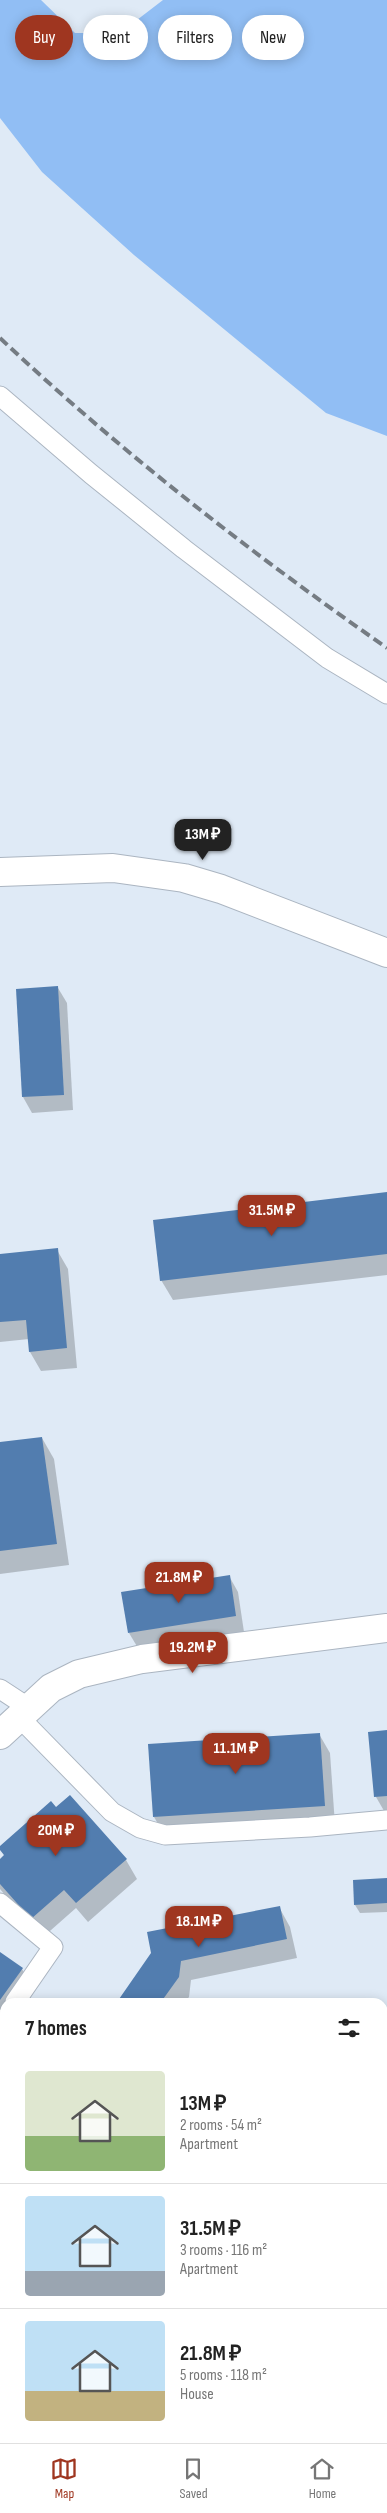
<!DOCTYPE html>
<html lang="en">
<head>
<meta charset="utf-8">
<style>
  body { margin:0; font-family:"Sofia Sans Condensed",sans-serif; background:#f2f2f2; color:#222; height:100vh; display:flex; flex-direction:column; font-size:19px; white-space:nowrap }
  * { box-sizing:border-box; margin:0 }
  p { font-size:16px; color:#767676 }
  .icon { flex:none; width:28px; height:28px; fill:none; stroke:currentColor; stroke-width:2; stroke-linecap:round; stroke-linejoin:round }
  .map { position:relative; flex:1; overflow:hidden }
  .side { position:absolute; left:0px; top:1998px; width:388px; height:446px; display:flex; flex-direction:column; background:#fff; border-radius:15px 15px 0 0; box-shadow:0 2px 12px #0003 }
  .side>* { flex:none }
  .hud { position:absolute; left:15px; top:15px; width:358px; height:45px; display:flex; gap:10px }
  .price { position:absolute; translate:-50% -42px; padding:0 11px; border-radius:10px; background:#9f3620; color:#fff; font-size:16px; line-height:32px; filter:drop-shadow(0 1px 2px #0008) }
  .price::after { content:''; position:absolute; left:50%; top:30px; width:15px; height:11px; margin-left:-8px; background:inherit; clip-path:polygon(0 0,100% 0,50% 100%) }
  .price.selected { background:#222; color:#fff }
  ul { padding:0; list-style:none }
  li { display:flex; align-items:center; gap:15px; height:125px; padding:0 25px }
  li+li { border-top:1px solid #e0e0e0 }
  li span { display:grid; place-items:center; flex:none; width:140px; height:100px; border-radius:5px; color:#555 }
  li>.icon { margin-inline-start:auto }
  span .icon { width:60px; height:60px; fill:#fffc; stroke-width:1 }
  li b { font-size:21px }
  h2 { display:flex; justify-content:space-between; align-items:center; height:60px; padding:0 25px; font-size:21px }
  .tag { padding:0 18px; border-radius:22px; background:#fff; box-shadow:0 2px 12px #0003; font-size:18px; line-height:45px }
  .tag.selected { background:#9f3620; color:#fff }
  .tab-bar { display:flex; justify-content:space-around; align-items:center; height:70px; border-top:1px solid #e0e0e0; background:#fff; font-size:14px; color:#767676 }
  .tab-bar a { display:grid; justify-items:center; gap:2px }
  .tab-bar .selected { color:#9f3620 }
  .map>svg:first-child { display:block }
</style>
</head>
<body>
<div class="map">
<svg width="387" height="2443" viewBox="0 0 387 2443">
  <rect width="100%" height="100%" fill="#dfeaf6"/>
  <path fill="#91bef4" d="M0,0H41L75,33H120L163,0H387V436L326,413L134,255L42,172L0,118Z"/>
  <g fill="#0003">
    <path d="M58,988L67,1003L73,1110L32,1113L23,1097Z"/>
    <path d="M387,1193V1275L173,1300L161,1280Z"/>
    <path d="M57,1250L68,1269L77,1368L41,1371L30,1352L29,1339L0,1342V1255Z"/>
    <path d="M42,1438L54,1459L69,1565L0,1574V1444Z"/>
    <path d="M229,1576L238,1592L244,1632L138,1648L129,1633Z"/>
    <path d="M387,1731V1816L376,1797L370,1733Z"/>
    <path d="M319,1734L330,1753L335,1825L165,1836L154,1817Z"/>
    <path d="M56,1809L126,1860L137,1879L88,1922L76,1908L42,1938L0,1889V1861L5,1857L0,1847Z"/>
    <path d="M387,1881V1912L360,1913L355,1905Z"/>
    <path d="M279,1907L290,1927L297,1958L191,1980L189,1997L185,2002H119L153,1954Z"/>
    <path d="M0,1954L22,1969L33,1988L23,2002H5V2028L0,2035Z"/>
    <path d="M387,2294V2379H382V2295Z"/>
  </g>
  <g fill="#527daf">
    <path d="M58,986L64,1095L22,1097L16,989Z"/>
    <path d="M387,1192V1254L160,1281L153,1220Z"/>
    <path d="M58,1248L67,1348L29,1352L26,1320L0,1322V1254Z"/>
    <path d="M42,1437L57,1544L0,1551V1442Z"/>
    <path d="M230,1575L236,1616L128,1633L121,1592Z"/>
    <path d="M387,1730V1796L374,1797L368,1732Z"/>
    <path d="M320,1733L325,1806L153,1817L148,1744Z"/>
    <path d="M70,1795L127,1859L76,1903L64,1890L31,1919L0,1884V1859L4,1855L0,1850V1846L51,1801L56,1807Z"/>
    <path d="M387,1878V1903L354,1905L353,1880Z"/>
    <path d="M280,1906L287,1939L181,1961L179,1977L161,2002H117L151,1953L147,1932Z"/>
    <path d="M0,1952L23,1968L0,2000Z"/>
    <path d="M387,2293V2358L382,2359V2294Z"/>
  </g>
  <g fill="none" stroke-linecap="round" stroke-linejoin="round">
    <defs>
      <g id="lane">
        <path d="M0,396L91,474L184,549L327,658L387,694"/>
        <path d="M0,1689L29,1708"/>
        <path d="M19,1717L112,1812L140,1828L165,1835L310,1827L387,1820"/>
        <path d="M0,1903L53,1947L15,2002"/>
        <path d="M0,2025L5,2018"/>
        <path d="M382,2234H387"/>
      </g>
      <path id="street" d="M0,1735L51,1688L79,1674L142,1659L387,1628"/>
      <path id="secondary" d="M0,872L113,868L184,878L221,889L387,953"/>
    </defs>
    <use href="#lane" stroke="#abb5c1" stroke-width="21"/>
    <use href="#street" stroke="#abb5c1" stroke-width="30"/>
    <use href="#secondary" stroke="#abb5c1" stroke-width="30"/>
    <use href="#lane" stroke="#fff" stroke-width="19"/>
    <use href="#street" stroke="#fff" stroke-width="28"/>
    <use href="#secondary" stroke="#fff" stroke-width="28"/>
    <path stroke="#757c83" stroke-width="4" stroke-dasharray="10 5" stroke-linecap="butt" d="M0,338C121,452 251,553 387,648"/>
  </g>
</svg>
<b class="price selected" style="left:203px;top:861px">13M ₽</b>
<b class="price" style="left:272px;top:1237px">31.5M ₽</b>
<b class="price" style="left:179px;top:1604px">21.8M ₽</b>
<b class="price" style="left:193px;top:1674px">19.2M ₽</b>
<b class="price" style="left:236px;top:1775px">11.1M ₽</b>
<b class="price" style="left:56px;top:1857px">20M ₽</b>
<b class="price" style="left:199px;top:1948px">18.1M ₽</b>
<div class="hud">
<a class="tag selected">Buy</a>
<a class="tag">Rent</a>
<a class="tag">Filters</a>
<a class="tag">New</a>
</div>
<section class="side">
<h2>7 homes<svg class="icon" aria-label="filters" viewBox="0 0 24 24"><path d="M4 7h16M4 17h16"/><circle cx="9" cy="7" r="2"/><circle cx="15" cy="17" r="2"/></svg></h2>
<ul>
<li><span style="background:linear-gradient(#dfe7d0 65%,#8fb573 0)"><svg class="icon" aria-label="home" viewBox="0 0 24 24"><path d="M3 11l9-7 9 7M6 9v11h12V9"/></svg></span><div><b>13M ₽</b><p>2 rooms · 54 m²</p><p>Apartment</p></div></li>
<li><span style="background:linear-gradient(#bfe0f5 75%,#9aa5b1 0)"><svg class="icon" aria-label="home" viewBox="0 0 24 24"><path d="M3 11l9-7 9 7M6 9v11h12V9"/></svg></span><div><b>31.5M ₽</b><p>3 rooms · 116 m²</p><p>Apartment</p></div></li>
<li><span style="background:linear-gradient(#bfe0f5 70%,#c2b280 0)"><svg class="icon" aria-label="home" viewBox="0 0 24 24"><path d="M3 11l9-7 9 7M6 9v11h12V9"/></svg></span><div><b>21.8M ₽</b><p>5 rooms · 118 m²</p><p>House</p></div></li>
</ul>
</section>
</div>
<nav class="tab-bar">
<a class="selected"><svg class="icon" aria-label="map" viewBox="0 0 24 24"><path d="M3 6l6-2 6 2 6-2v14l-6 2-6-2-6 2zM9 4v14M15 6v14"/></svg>Map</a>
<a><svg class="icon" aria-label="saved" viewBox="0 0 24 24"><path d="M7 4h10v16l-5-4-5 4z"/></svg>Saved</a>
<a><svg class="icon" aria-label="home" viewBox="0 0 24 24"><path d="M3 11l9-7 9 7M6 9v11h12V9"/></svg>Home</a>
</nav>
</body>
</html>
